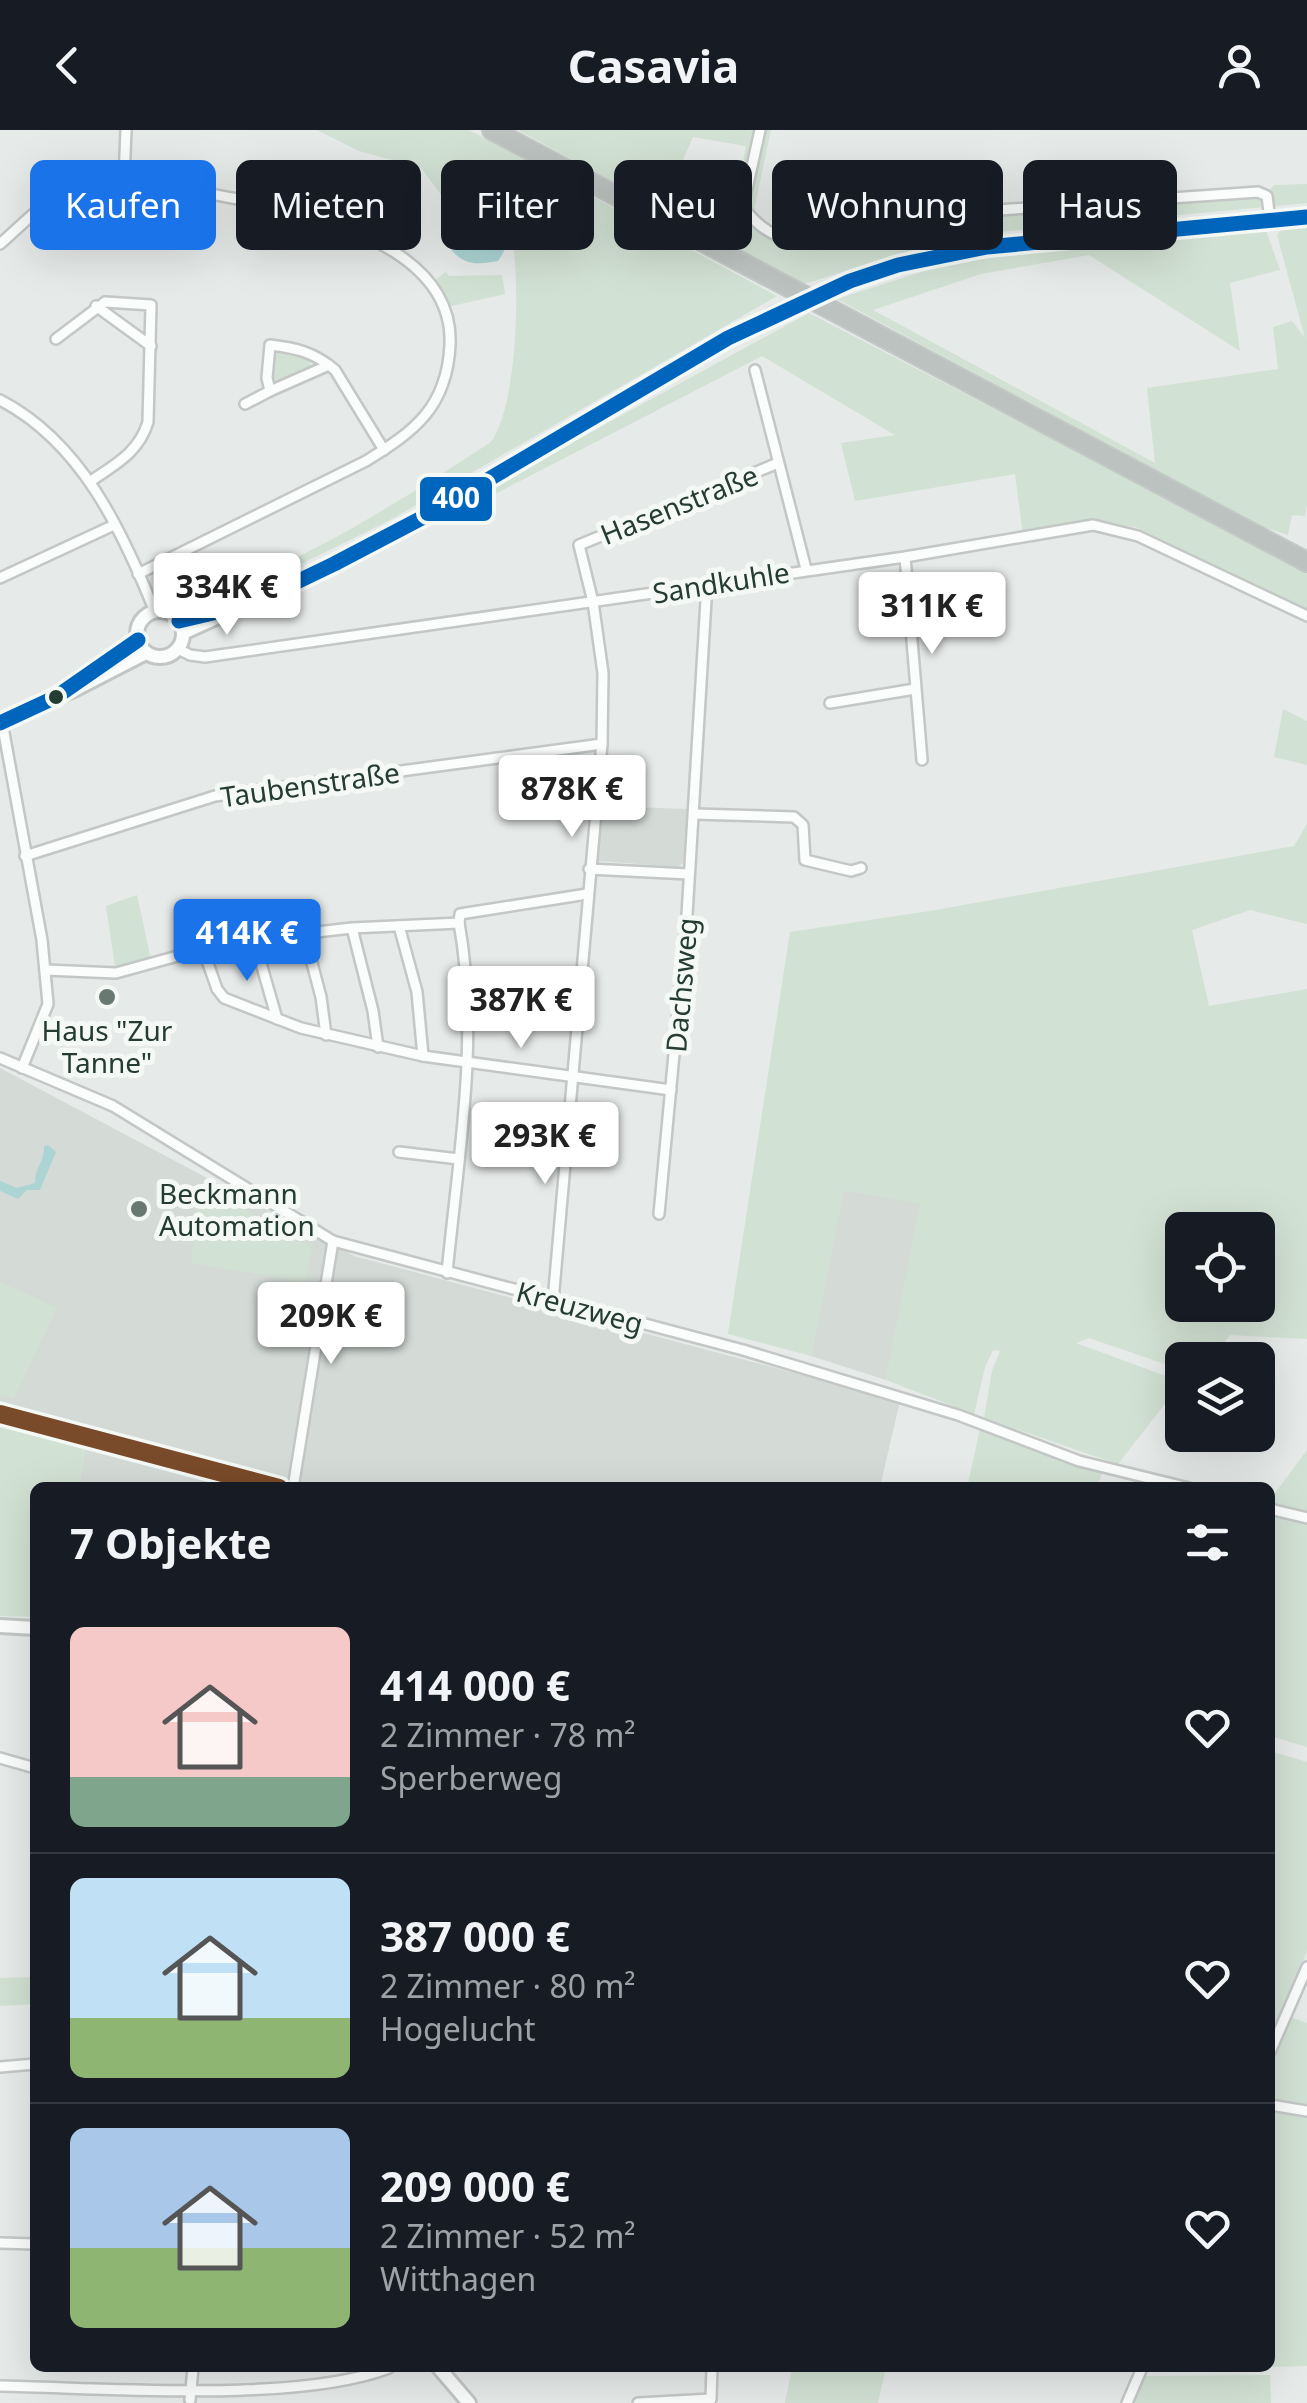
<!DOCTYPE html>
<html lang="de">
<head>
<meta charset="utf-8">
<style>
  body { margin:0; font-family:"Noto Sans",sans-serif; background:#242831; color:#f1f3f6; height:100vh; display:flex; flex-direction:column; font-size:38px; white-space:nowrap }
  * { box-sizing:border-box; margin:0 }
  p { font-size:32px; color:#9ea1a6 }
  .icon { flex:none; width:55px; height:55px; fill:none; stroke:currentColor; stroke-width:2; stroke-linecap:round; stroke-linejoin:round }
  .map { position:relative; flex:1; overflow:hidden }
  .details { position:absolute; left:30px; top:1352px; width:1245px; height:890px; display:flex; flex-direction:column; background:#171b24; border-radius:15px; box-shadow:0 10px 40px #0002 }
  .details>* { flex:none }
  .guide { position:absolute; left:30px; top:30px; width:1248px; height:90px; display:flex; gap:20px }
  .buttons { position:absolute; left:1165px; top:1082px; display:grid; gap:20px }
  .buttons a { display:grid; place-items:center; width:110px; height:110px; border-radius:15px; background:#171b24; box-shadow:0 10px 40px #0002; font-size:50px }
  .price { position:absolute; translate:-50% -85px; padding:0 22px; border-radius:10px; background:#fff; color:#222; font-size:32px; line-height:65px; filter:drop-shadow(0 2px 5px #0008) }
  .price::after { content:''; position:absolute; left:50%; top:60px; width:30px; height:22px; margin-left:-15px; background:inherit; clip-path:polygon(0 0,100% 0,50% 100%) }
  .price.selected { background:#1a73e8; color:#fff }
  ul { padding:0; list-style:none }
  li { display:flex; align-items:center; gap:30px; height:250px; padding:0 40px }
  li+li { border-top:2px solid #363941 }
  li span { display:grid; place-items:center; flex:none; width:280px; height:200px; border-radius:15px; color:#555 }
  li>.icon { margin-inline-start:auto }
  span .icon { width:120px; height:120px; fill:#fffc; stroke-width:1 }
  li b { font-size:42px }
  h2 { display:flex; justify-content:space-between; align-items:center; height:120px; padding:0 40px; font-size:42px }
  .chip { padding:0 35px; border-radius:15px; background:#171b24; box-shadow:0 10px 40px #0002; font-size:35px; line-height:90px }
  .chip.selected { background:#1a73e8; color:#fff }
  header { display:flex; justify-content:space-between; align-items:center; height:130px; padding:0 40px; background:#171b24; font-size:45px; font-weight:700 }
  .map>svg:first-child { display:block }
</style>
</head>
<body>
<header><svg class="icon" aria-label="back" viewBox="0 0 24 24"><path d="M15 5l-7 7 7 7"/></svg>Casavia<svg class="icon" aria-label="person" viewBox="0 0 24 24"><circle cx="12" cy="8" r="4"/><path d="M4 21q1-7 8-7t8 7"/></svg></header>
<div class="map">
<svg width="1307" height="2273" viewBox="0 0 1307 2273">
  <rect width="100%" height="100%" fill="#e6eae8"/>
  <g fill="#d4dbd7">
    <path d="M600,676L688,679L685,731L678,737L598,731Z"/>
    <path d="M0,938L354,1126L900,1271L880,1357H79L88,1297L0,1271Z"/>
    <path d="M843,1060L921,1073L886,1250L811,1226Z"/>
  </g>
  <g fill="#d1e1d3" fill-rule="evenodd">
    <path d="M317,0H469L777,166L390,390L295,437L291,449L249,472L243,452C332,415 411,364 491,312C518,275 521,148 511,102C509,93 501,84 495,76L452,79L421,38L359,21Z"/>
    <path d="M518,0H771L754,80L746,75L752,51L741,43L746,16L693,7L672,55L720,72L739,74L746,94L776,112L798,117L921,87L1262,69L1274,55L1307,54V73L957,106L801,155Z"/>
    <circle cx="478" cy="106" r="15"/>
    <path d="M1307,93V373L1305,386L1292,385L1288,405L1258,395L837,169L947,134L1092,114L1223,106L1264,95L1280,140L1230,153L1240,221L1089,125L981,144L873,180L1155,333L1147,258L1278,239L1273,197L1292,191L1305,208L1277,105L1285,95Z"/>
    <path d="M446,142L449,146L502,145L505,164L447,177L434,151Z"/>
    <path d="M809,183L1307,441V480L1136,397L1095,391L1023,405L1015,344L855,371L841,313L895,305L762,226L441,392L432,389Z"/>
    <path d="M280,221L308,227L311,235C303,245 286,252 274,252L271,245L272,227Z"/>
    <path d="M1283,579L1307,591V635L1274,627Z"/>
    <path d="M1307,694V794L1250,780L1192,800L1209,876L1307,859V1209L1230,1205L1211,1230H1182V1240L1089,1208L1076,1213L1182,1252L1118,1334L984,1288L992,1241L1000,1221L993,1220L985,1237L974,1284L886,1250L920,1074L844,1060L811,1226L728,1204L790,802L930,781L1294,716ZM1258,1100V1175H1182V1100Z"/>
    <path d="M137,765L151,830L115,836L106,776Z"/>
    <path d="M200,1055L312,1118L305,1152L191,1133Z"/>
    <path d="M0,1152L57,1178L14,1268L0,1265Z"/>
    <path d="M0,1294L85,1317L79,1357L35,1358V1487L0,1486Z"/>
    <path d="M980,1299L1074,1336L1103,1340L1097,1357L967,1358Z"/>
    <path d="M1307,1320V1384L1270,1373V1370Z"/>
    <path d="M1270,1382L1307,1391V1617L1270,1606Z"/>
    <path d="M1270,1621L1307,1632V1821L1274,1901L1270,1898Z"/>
    <path d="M35,1847V1874L0,1876V1848Z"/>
    <path d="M1290,1887L1307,1893V1977L1270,1970V1935Z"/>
    <path d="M1270,1976L1307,1983V2236L1270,2237Z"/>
    <path d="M792,2238H886L878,2273H785Z"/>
    <path d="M1270,2245L1271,2273H1132L1143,2246Z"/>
  </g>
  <g fill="#abd4d3" fill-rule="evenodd">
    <path d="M480,78C511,90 517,103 498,131C490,132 481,134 473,133C449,129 438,102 450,82ZM477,92L488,95L492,103L490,119H472L465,115L467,94Z"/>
    <path d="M48,1015L56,1022L40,1060H27L18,1069L0,1061V1051L17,1058L35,1053C34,1040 45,1030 44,1016Z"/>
  </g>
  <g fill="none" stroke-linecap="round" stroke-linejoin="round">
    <defs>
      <g id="street">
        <path d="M760,0L743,77C792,143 845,92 908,83C923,81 940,82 955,83L1258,62L1267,66L1270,90"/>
        <path d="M124,50L126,0"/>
        <path d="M0,114C42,77 64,47 124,50C215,67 456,85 450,215C447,277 415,301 366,331L138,444"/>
        <path d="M96,176L151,216"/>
        <path d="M56,209L105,172L151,175L148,292C139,322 116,334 91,351"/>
        <path d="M329,235L270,261L267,248L270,215C296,218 314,222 335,240L384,320"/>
        <path d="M755,240L806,439"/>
        <path d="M0,270C81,312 122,400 155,482"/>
        <path d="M245,274L270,261"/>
        <path d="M905,427L922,630"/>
        <path d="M0,448L114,395"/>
        <path d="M178,519L190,525L205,527L905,427L1093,395L1138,406L1307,486"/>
        <path d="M830,573L915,559"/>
        <path d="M2,592L42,810L48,874L22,938"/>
        <path d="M694,684L794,687L803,695L805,730L851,741L861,738"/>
        <path d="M25,726L215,666L602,614"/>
        <path d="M589,739L689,744"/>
        <path d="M459,793L460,784L587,764"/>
        <path d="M399,796L417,862L423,926"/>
        <path d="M352,798L373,881L378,917"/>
        <path d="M304,803L321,867L326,905"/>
        <path d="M254,809L277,889"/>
        <path d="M203,819L217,859L224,868L301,898L423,926L671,960"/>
        <path d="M46,840L116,843L203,819L254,809L352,798L459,793"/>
        <path d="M0,928L113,976L333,1111L743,1220L958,1285L1079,1331L1189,1358"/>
        <path d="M399,1022L459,1029"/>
        <path d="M659,1084L687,785L707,454"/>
        <path d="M447,1143C458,1028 480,908 459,793"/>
        <path d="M553,1171L602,614L603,543L593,472L579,415L778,333"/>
        <path d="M293,1358L333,1111"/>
        <path d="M1270,1379L1307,1388"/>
        <path d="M0,1628L35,1638"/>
        <path d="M1270,1922L1307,1837"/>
        <path d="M0,1937L35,1934"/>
        <path d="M1270,1975L1307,1981"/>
        <path d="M0,2113L35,2114"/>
        <path d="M0,2256C107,2258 298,2273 389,2238"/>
        <path d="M190,2270L193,2238"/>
        <path d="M638,2273L711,2269L712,2238"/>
        <path d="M1127,2273L1142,2238"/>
      </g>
      <g id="secondary">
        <path d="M850,151C993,103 1157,101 1307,87"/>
        <circle cx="160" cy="504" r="23"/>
        <path d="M183,503L334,434L435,381L728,208L772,185"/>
        <path d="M77,550L138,510"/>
        <path d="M0,593L78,558L146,523"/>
        <path d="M0,1496L35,1498"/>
        <path d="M439,2238L469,2273"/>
      </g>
      <path id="highway" d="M492,0L1307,432"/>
    </defs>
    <use href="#street" stroke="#c3c7c5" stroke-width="14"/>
    <use href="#secondary" stroke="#c2c7c5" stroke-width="18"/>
    <use href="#highway" stroke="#c2c9c6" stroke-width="22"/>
    <use href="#street" stroke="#fbfcfc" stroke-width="9"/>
    <use href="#secondary" stroke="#fbfcfc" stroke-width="12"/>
    <use href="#highway" stroke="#bcc2bf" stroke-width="18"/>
    <defs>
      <path id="secondary-bridge" d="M772,185L850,151"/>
    </defs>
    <use href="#secondary-bridge" stroke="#c2c7c5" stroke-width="18" stroke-linecap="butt"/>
    <use href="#secondary-bridge" stroke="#fbfcfc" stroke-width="12"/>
    <defs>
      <g id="bus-1">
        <path d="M179,491L251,474L334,434L435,381L728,208L850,151L898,135L987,117L1307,87"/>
        <path d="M0,593L56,567L138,510"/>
      </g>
    </defs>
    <use href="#bus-1" stroke="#f4f9f6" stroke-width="22"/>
    <use href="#bus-1" stroke="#0065bd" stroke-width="15"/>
    <defs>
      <path id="rail-1" d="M0,1284L279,1358"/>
    </defs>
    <use href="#rail-1" stroke="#f4f9f6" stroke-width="25"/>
    <use href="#rail-1" stroke="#7a4b2a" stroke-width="18"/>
  </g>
  <circle fill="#253c32" stroke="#f4f9f6" stroke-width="4" cx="56" cy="567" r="9"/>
  <g fill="#697972" stroke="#f4f9f6" stroke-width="4">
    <circle cx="107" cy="867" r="10"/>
    <circle cx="139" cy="1079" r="10"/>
  </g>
  <g text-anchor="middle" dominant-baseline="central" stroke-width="10" stroke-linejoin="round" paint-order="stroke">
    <g font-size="28" fill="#253c32" stroke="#f4f9f6">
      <text transform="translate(679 374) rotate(-22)">Hasenstraße</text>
      <text transform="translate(721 452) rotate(-9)">Sandkuhle</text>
      <text transform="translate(310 654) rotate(-8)">Taubenstraße</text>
      <text transform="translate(681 855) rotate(-85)">Dachsweg</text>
      <text transform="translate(580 1177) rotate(15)">Kreuzweg</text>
    </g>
    <g font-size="28" fill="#253c32" stroke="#f4f9f6">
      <text x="107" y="900">Haus "Zur<tspan x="107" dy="32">Tanne"</tspan></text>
      <text x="159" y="1063" text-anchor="start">Beckmann<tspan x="159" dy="32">Automation</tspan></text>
    </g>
  </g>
  <rect stroke="#f4f9f6" stroke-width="4" x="418" y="345" width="76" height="48" rx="10" fill="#0065bd"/>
  <g font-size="28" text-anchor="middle" font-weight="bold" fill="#fff">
    <text x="456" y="378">400</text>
  </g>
</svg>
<div class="buttons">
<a><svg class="icon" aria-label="locate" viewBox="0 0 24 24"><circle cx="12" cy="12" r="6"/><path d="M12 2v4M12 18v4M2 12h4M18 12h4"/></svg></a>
<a><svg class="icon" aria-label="layers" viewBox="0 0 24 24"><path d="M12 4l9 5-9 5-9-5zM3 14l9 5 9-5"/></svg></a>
</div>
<b class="price" style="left:227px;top:508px">334K €</b>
<b class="price" style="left:932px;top:527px">311K €</b>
<b class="price" style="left:572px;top:710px">878K €</b>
<b class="price selected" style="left:247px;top:854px">414K €</b>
<b class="price" style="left:521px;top:921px">387K €</b>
<b class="price" style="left:545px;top:1057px">293K €</b>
<b class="price" style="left:331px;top:1237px">209K €</b>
<div class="guide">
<a class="chip selected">Kaufen</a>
<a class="chip">Mieten</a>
<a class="chip">Filter</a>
<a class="chip">Neu</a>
<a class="chip">Wohnung</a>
<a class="chip">Haus</a>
</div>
<section class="details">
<h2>7 Objekte<svg class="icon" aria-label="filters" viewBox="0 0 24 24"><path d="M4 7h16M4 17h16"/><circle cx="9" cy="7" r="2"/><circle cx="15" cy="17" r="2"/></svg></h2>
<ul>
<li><span style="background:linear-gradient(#f6c9c9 75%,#7fa58c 0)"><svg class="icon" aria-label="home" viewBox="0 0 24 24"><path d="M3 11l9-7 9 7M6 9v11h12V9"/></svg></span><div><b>414 000 €</b><p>2 Zimmer · 78 m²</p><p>Sperberweg</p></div><svg class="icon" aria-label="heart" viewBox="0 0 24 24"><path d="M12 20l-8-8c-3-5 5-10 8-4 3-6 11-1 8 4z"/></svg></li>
<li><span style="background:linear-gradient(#bfe0f5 70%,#8fb573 0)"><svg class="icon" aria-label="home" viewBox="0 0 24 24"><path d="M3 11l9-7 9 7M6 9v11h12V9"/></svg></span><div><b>387 000 €</b><p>2 Zimmer · 80 m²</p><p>Hogelucht</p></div><svg class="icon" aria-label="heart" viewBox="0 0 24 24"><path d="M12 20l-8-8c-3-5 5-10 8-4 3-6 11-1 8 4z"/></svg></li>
<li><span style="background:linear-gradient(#a9c7e8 60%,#8fb573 0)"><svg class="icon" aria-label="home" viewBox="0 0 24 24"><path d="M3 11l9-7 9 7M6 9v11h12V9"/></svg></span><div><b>209 000 €</b><p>2 Zimmer · 52 m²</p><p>Witthagen</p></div><svg class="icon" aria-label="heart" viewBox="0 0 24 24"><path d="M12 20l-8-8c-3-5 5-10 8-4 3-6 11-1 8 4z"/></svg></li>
</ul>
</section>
</div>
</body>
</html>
